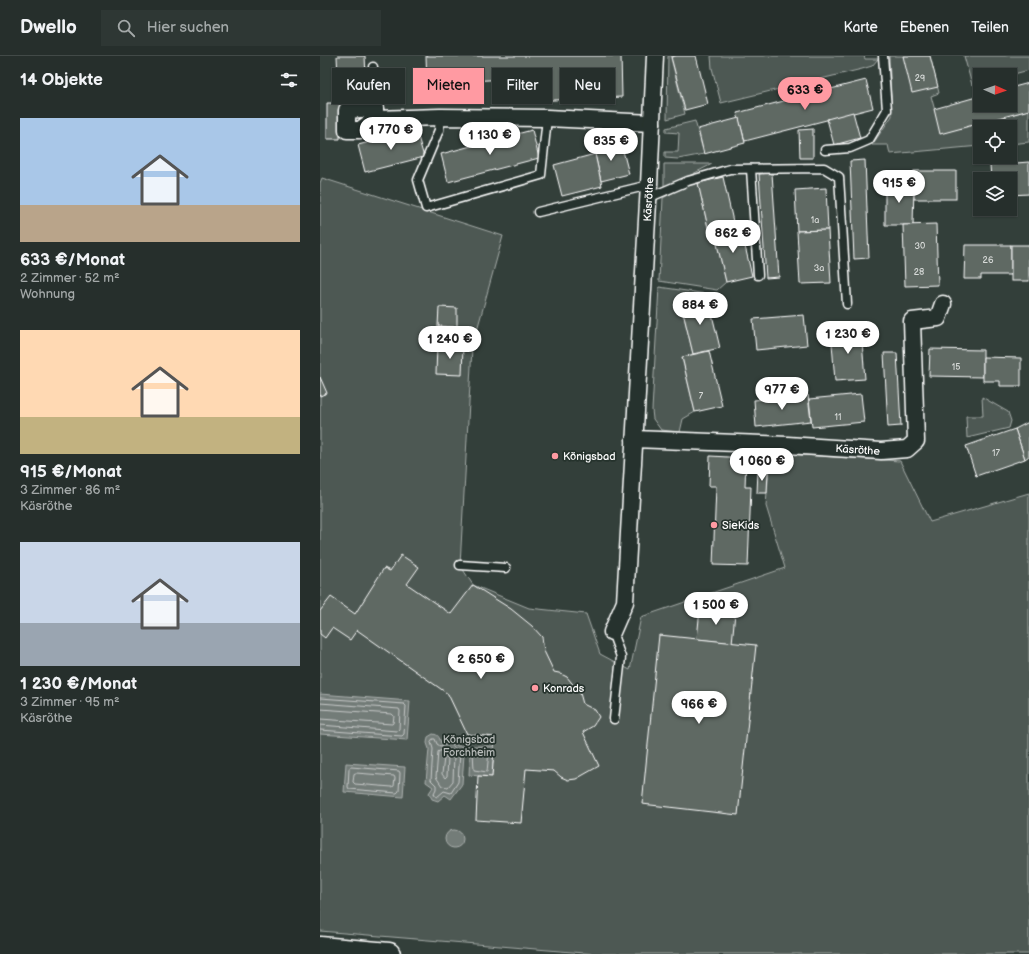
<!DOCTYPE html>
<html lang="de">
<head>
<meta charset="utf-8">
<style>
  body { margin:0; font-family:"Balsamiq Sans",sans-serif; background:#2e3734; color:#f1f3f6; height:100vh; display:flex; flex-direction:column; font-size:15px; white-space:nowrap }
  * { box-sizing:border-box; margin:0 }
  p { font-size:13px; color:#a4a9a9 }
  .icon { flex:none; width:22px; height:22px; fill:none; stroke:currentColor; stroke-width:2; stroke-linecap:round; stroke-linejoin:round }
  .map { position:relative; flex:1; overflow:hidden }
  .side { display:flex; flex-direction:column; background:#262f2c; width:320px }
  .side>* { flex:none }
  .hud { position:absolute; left:12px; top:12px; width:380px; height:36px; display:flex; gap:8px }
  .needle { width:26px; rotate:92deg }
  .buttons { position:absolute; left:653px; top:12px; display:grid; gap:8px }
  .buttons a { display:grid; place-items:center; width:44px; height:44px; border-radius:0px; background:#262f2c; box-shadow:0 1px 3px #0004,0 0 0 1px #424a48; font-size:20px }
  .price { position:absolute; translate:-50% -34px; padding:0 9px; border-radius:14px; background:#fff; color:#222; font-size:13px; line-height:26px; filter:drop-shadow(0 1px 2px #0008) }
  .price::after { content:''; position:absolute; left:50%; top:24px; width:12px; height:9px; margin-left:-6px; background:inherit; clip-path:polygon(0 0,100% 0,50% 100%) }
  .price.selected { background:#ff9aa2; color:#111 }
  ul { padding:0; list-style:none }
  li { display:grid; align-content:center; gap:8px; height:212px; padding:0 20px }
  li span { display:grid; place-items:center; height:124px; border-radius:0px; color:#555 }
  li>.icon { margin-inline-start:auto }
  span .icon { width:72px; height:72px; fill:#fffc; stroke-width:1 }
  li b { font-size:17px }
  h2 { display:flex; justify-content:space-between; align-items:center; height:48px; padding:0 20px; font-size:17px }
  .pill { padding:0 14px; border-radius:0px; background:#262f2c; box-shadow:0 1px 3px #0004,0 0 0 1px #424a48; font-size:14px; line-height:36px }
  .pill.selected { background:#ff9aa2; color:#111 }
  header { display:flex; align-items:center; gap:24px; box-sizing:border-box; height:56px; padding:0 20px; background:#262f2c; border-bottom:1px solid #424a48 }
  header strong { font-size:19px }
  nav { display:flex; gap:22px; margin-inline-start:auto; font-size:14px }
  .search { width:280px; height:36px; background:#2e3734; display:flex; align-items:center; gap:10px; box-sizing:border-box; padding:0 14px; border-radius:0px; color:#a4a9a9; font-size:15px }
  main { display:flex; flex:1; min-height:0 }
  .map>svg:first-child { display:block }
</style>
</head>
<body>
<header>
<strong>Dwello</strong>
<div class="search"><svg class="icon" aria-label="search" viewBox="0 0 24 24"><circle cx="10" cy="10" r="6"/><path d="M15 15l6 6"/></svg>Hier suchen</div>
<nav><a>Karte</a><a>Ebenen</a><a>Teilen</a></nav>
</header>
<main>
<section class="side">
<h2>14 Objekte<svg class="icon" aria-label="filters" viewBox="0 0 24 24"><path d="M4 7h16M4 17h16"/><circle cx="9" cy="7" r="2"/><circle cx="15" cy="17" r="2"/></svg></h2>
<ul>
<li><span style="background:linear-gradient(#a9c7e8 70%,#b9a48a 0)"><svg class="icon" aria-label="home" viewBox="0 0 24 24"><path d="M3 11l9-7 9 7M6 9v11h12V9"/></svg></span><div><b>633 €/Monat</b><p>2 Zimmer · 52 m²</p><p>Wohnung</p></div></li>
<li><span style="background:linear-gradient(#ffd9b3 70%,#c2b280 0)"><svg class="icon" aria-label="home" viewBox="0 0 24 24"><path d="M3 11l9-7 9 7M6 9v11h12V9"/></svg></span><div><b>915 €/Monat</b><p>3 Zimmer · 86 m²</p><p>Käsröthe</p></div></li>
<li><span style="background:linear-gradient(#c9d6e8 65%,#9aa5b1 0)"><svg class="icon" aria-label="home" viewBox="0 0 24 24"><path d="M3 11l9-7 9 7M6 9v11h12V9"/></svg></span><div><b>1 230 €/Monat</b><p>3 Zimmer · 95 m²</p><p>Käsröthe</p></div></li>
</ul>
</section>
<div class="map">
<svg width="709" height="898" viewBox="0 0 709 898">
  <rect width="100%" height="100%" fill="#333f3a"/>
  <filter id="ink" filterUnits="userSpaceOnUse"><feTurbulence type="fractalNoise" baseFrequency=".025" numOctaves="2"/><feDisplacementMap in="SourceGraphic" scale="8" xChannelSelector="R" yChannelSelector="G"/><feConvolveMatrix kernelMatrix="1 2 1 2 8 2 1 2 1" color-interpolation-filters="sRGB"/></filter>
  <g filter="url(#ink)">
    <g fill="#4d5853" stroke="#a6aca9">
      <path d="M348,0H356L351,2L365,58L347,63Z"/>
      <path d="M391,0H544L545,3H558L552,10L542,13L401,47L392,12Z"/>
      <path d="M569,0H610L619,37L611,40L621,77L709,54V86L690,88V71H660V90L570,98L568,89H552L572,60Z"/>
      <path d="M644,0H709V14L690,19H660V27L652,29Z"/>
      <path d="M375,65L384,98L358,103L345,102V96H358L359,77L346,76V72Z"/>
      <path d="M344,108H392L344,133Z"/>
      <path d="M2,122L183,180L152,292L140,509L153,529L209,552L266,558L280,598L310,614L321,561L465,512L446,450L450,397L580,405L610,466L709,437V898H276L0,875V127Z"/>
      <path d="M370,127H378L389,176L394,175L406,226L397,234L339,225L343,142Z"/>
      <path d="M339,231L394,239L397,252L390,254L387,242L361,248L373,298L362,302L375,356L363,363L360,376L341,374L333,363L332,354Z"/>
      <path d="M662,341L688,356L691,365L689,372L647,382L646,360H663Z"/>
    </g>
    <g fill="#737b78" stroke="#abb0ae">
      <path d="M0,638L90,645L87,684L0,678Z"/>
      <path d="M113,678C119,679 119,681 121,687L133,681L137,690H174L172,721L149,719L150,698H144L142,728L131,743L125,739L118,745L112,743L109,737L113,731L106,726L109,693L107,687L108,681Z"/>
      <path d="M26,707L85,711L83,741L24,736Z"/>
      <circle cx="134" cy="783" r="9"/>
    </g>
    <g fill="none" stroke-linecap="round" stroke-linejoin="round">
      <g stroke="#c7cac9" stroke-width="1">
        <path d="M0,642L84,648L86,650L84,678L82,680L0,674"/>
        <path d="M0,647L79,653L80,655L79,673L77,675L0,669"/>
        <path d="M0,653L72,658L74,660L73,667L72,668L0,663"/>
        <path d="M113,683H115L117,688L120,690L131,687L134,692L140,696L138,726L131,737L124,735L117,741L115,740L114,737L116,733V729L111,724L113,693L111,686Z"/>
        <path d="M128,693L134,699L133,725L128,731L122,730L116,721L118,696Z"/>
        <path d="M155,693L169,695L167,716L154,714L153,695Z"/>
        <path d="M125,701H127L128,702L127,720L125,722L122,718L124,702Z"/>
        <path d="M31,711L79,715L80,717L79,735L77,737L29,733L28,731L29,713Z"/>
        <path d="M36,717L74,720L75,722L74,730L72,731L35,728L33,726L34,718Z"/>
      </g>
    </g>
    <g fill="#5f6964" stroke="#fff">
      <path d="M17,0H45L47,41L19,43Z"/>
      <path d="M106,0H301L302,41L211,45L209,22L107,27Z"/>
      <path d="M356,0H376L388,48L365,54L351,1Z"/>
      <path d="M583,0H610L618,31L592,37Z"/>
      <path d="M546,24L553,52L425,85L417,57Z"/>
      <path d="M709,27V54L620,78L614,53L660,40V49H690V32Z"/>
      <path d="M7,47H21L20,83H7Z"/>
      <path d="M533,56L540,82L514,89L507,63Z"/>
      <path d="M419,62L425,87L384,98L378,73Z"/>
      <path d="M493,73V102H480L479,74Z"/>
      <path d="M96,74L104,101L45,116L38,89Z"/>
      <path d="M212,74L219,102L128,126L121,98Z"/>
      <path d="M301,87L309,118L281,125L274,94Z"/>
      <path d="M275,98L282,130L242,140L234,109Z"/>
      <path d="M545,104L549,202L534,203L530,105Z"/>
      <path d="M709,106V138L690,139V123H671L670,109Z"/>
      <rect x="594" y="115" width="42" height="28"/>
      <path d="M452,117L459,221L446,222L439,118Z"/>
      <path d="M403,121L414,170L389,176L378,127Z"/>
      <path d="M565,128H594L593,169H565Z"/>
      <path d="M506,132L508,174L477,175L475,134Z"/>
      <path d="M616,168L618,229L585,230L583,169Z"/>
      <path d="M420,169L432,220L406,226L394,175Z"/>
      <path d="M508,174L511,227L480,228L477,175Z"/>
      <path d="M645,189H691V219H661V223H644Z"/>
      <rect x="691" y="189" width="18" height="36"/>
      <path d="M388,242L400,292L373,298L361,248Z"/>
      <path d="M119,251L137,252V271L118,270Z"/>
      <path d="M484,259L487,289L436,294L433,263Z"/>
      <path d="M118,270L129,271L128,289H117Z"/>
      <path d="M541,273L545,323L515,325L511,275Z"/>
      <path d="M117,289L143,290L142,319L116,318Z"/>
      <path d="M610,293L663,294V321L609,320Z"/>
      <path d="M389,295L402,350L375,356L362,301Z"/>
      <path d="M564,297H577L581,370L568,371Z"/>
      <path d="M663,301L701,302V330H680V325H663Z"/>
      <path d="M0,321L7,337L0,340Z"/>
      <path d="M541,338L544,366L492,371L489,343Z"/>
      <path d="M488,339L491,365L436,371L434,344Z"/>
      <path d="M709,366V400L705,403L695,373Z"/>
      <path d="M695,373L705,403L656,420L646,390Z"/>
      <path d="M390,400L426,402L425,431H431L428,510L393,509L396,430H389Z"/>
      <path d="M438,414L448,415L447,437H437Z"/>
      <path d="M81,499L99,511L87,528L131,558L153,529L191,553L212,570L222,581L224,595L234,616L239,617L247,621L260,637L263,648L275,654L279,661L273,670L263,676L279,710L256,723L248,724L241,721L234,715L206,713L201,767L156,764L158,720L172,721L175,681L147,678L128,638L37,574L30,584L12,572L5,582L0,578V555L11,541L35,558L64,512L70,515Z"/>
      <path d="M380,553L415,557L412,587L377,583Z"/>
      <path d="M339,579L436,589L418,759L322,748Z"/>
    </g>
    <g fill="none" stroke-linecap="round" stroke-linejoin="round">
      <defs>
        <g id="service">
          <path d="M53,11L55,52"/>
          <path d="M120,61L119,74L98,124L106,152L221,119L227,62"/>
          <path d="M505,94L530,92L549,84L567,54L563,0"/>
          <path d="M431,113L438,219"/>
          <path d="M328,142L368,125L410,113L504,112L519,121L527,248"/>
          <path d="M218,156L329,129"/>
          <path d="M140,509L186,512"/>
          <path d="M292,576L301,601L294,663"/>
        </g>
        <g id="minor">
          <path d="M55,63V52L27,54V74H40L55,63L120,61L227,62L332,67"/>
          <path id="s1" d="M314,383L467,389L561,395L587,393L596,385L592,265L618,262L623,248"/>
          <path id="s2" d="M292,576L305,546L329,129L335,0"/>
        </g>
        <path id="primary" d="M0,892L69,898"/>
      </defs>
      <use href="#service" stroke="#fff" stroke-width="11"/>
      <use href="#minor" stroke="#fff" stroke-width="19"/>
      <use href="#primary" stroke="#fff" stroke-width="25"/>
      <use href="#service" stroke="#26332d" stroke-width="8"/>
      <use href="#minor" stroke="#26332d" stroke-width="16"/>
      <use href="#primary" stroke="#26332d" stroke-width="22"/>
    </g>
  </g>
  <g fill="#ff9aa2" stroke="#26332d" stroke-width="1.5">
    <circle cx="235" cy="400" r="4"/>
    <circle cx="394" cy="469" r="4"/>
    <circle cx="215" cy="632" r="4"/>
  </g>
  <g text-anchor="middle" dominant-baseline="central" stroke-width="3.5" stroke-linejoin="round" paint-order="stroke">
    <g font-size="9" fill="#d7dad8">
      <text x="600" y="22">29</text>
      <text x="495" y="164">1a</text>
      <text x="600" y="190">30</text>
      <text x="668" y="204">26</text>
      <text x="499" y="212">3a</text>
      <text x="599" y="216">28</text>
      <text x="636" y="311">15</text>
      <text x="381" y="340">7</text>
      <text x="518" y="361">11</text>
      <text x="676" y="397">17</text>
    </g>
    <g font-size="11" fill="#fff" stroke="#26332d">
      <text stroke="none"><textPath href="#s2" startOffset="436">Käsröthe</textPath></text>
      <text stroke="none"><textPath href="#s1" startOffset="224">Käsröthe</textPath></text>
    </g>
    <g font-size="11" fill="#fff" stroke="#26332d" text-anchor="start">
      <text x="243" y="400">Königsbad</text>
      <text x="402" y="469">SieKids</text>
      <text x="223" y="632">Konrads</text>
    </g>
    <g font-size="11" fill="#b8bcba" stroke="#26332d">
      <text x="149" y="683">Königsbad<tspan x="149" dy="13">Forchheim</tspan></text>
    </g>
  </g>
</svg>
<div class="buttons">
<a><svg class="needle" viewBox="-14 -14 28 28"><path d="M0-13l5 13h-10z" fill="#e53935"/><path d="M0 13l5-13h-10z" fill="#a4a9a9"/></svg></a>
<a><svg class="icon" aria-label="locate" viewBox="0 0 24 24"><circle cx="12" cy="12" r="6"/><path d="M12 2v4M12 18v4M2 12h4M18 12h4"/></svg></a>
<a><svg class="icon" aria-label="layers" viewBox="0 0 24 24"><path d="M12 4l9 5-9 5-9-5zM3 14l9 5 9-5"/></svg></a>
</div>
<b class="price selected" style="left:485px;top:55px">633 €</b>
<b class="price" style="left:71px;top:95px">1 770 €</b>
<b class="price" style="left:170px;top:100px">1 130 €</b>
<b class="price" style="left:291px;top:106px">835 €</b>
<b class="price" style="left:579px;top:148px">915 €</b>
<b class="price" style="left:413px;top:198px">862 €</b>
<b class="price" style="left:380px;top:270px">884 €</b>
<b class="price" style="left:528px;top:299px">1 230 €</b>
<b class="price" style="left:130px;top:304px">1 240 €</b>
<b class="price" style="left:462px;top:355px">977 €</b>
<b class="price" style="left:442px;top:426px">1 060 €</b>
<b class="price" style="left:396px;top:570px">1 500 €</b>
<b class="price" style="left:161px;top:624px">2 650 €</b>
<b class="price" style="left:379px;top:669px">966 €</b>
<div class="hud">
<a class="pill">Kaufen</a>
<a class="pill selected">Mieten</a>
<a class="pill">Filter</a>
<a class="pill">Neu</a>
</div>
</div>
</main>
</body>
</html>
